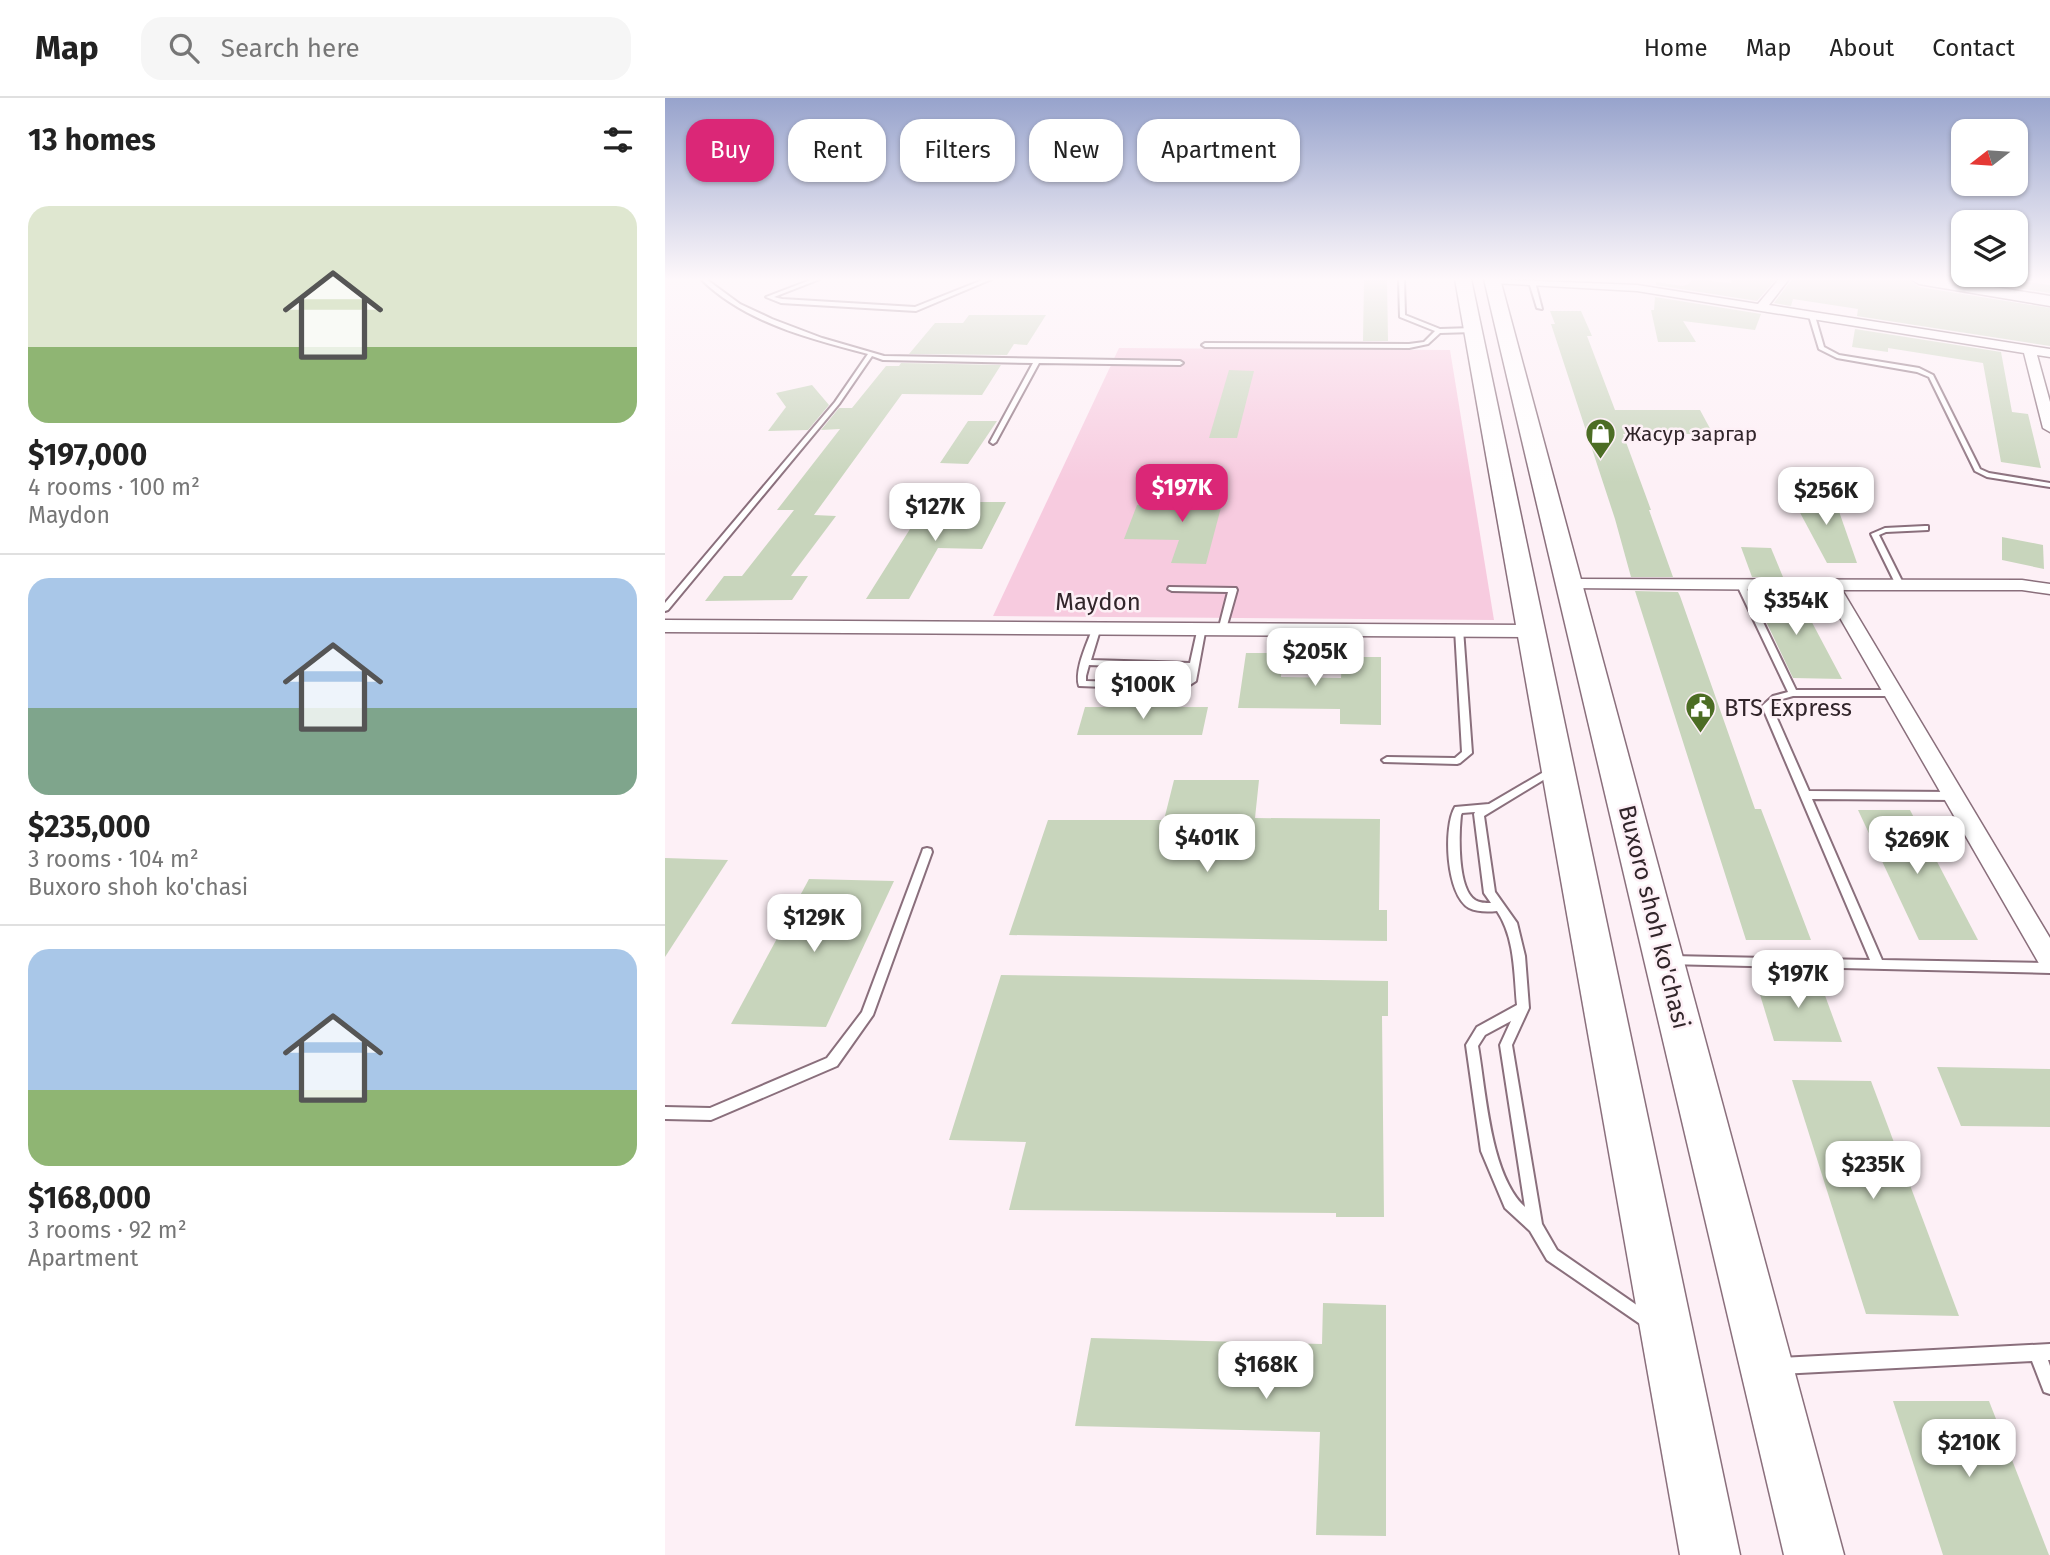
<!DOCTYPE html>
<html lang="en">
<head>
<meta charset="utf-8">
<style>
  body { margin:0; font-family:"Fira Sans",sans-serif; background:#f6f6f6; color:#222; height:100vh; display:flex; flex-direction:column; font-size:26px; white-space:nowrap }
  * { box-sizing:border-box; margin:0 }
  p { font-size:23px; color:#767676 }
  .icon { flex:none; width:38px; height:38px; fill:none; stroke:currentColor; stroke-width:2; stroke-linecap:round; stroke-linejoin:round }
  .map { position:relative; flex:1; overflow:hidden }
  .panel { display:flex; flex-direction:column; background:#fff; width:665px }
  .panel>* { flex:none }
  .banner { position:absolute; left:21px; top:21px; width:665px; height:63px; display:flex; gap:14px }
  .needle { width:46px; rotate:253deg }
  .buttons { position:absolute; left:1286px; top:21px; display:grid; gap:14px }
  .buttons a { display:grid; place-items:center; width:77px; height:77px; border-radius:14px; background:#fff; box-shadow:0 2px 5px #0004; font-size:35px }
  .price { position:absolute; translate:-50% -60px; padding:0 16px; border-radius:14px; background:#fff; color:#222; font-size:23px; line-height:46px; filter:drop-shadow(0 2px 4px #0008) }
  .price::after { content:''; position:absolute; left:50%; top:42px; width:21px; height:16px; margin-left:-10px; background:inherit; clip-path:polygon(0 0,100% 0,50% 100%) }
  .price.active { background:#db2777; color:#fff }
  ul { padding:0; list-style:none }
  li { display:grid; align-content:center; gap:14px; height:371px; padding:0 28px }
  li+li { border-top:2px solid #e0e0e0 }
  li span { display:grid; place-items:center; height:217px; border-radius:21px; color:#555 }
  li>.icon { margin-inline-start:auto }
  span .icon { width:126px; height:126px; fill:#fffc; stroke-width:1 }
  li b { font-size:30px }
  h2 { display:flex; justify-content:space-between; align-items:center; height:84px; padding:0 28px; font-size:30px }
  .tag { padding:0 24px; border-radius:21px; background:#fff; box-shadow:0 2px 5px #0004; font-size:24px; line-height:63px }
  .tag.active { background:#db2777; color:#fff }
  header { display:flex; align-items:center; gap:42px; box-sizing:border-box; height:98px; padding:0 35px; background:#fff; border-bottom:2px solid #e0e0e0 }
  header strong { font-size:33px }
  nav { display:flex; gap:38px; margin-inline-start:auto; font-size:24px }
  .search { width:490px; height:63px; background:#f6f6f6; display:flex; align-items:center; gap:18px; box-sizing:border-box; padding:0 24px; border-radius:21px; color:#767676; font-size:26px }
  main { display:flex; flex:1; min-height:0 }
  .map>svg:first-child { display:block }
</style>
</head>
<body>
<header>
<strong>Map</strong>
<div class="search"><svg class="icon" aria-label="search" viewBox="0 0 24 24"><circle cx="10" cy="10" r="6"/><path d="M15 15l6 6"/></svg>Search here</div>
<nav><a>Home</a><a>Map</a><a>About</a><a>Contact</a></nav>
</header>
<main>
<section class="panel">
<h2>13 homes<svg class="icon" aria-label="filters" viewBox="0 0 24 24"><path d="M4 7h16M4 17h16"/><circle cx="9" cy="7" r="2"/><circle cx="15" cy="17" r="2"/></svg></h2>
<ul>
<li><span style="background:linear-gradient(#dfe7d0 65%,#8fb573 0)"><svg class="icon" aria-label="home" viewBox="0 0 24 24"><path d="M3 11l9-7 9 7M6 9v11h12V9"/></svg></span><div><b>$197,000</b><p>4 rooms · 100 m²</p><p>Maydon</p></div></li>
<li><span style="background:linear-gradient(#a9c7e8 60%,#7fa58c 0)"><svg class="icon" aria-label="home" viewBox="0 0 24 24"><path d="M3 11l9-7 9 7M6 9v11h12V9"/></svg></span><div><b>$235,000</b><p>3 rooms · 104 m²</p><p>Buxoro shoh ko'chasi</p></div></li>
<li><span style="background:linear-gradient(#a9c7e8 65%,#8fb573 0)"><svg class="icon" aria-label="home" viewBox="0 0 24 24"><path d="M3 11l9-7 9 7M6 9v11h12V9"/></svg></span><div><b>$168,000</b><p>3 rooms · 92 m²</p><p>Apartment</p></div></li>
</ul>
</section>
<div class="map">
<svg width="1385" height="1457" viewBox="0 0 1385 1457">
  <rect width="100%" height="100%" fill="#fdf0f6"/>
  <path fill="#f7cbdf" d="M454,250L785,252L829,522L328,518Z"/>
  <g fill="#c8d5bc">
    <path d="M699,181H722L723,243H698Z"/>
    <path d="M1028,181L1066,185L1067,181H1111L1092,203L991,187V184L1018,188L1024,186Z"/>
    <path d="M1127,181H1244L1254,189L1385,210V248L1192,218L1193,211L1128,201L1126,208L1109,205Z"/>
    <path d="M1294,181H1341L1385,187V195Z"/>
    <path d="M990,199L1096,216L1090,232L1018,223L1031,244H993L986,212H989Z"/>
    <path d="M885,213H916L927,238H922L950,312H1035L1048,336H958L986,412H984L1008,479H966L950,421L886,226H890Z"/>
    <path d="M304,217H381L362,247L349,246L342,257L244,256L270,225H298Z"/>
    <path d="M1190,231L1336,254L1347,314L1363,316L1376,370L1336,364L1318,265L1223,250V254L1187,249Z"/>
    <path d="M236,265L336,267L317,297L237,296L149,417L171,418L126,478H143L127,502L40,503L59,478H77L129,412H112L175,331L156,332L174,310H187L221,268H234Z"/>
    <path d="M564,272L589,273L572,340H544Z"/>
    <path d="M147,287L164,307L143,332L103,333L121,309L111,295Z"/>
    <path d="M303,323H332L303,366L275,365Z"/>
    <path d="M531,386L562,387L541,466L506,465L514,442L459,441L472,407L524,408Z"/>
    <path d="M1125,396L1169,399L1192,465H1162Z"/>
    <path d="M262,404H341L317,451L273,450L244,501H201Z"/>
    <path d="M1337,439L1378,447L1379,471L1337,462Z"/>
    <path d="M1076,449L1106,450L1118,479H1087Z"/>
    <path d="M970,493L1013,494L1015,498L1090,711H1096L1146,842H1081Z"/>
    <path d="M1093,494H1124L1125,498H1133L1177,581L1128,580L1089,498H1094Z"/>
    <path d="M581,555H618L616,579L676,580L677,559H716V627L675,626V611L573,610Z"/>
    <path d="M420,609H543L537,637H412Z"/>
    <path d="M509,682H594L590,720L715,721L714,812H722V843L344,837L383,722H499Z"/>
    <path d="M1193,712H1245L1313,842H1254Z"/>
    <path d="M0,760L63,762L0,859Z"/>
    <path d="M144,781L229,783L161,929L66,926Z"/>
    <path d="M336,877L723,883V918H717L719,1119H671V1115L344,1112L361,1044L284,1042Z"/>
    <path d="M1090,880L1154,881L1177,944L1109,943Z"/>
    <path d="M1272,969L1385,971V1029L1296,1028Z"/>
    <path d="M1127,982L1206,983L1294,1218L1201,1216Z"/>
    <path d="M658,1205L721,1207V1438L651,1437L655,1334L410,1328L426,1240L657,1246Z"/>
    <path d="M1228,1303H1324L1384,1457H1278Z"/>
  </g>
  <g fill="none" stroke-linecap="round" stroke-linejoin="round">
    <defs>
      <g id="lane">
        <path d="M36,181H41L75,206L107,221L157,240L219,258L515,263L518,265L515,267L374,265L331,344L328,346L325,344L368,265L218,262L207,258L174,306L3,512L0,513V505L170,304L203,256C145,241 79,224 36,181Z"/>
        <path d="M148,181H155L109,199L117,201L250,209L320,181H327L251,213L116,205L101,199Z"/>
        <path d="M734,181H739L740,217L775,231L808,230L811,232L808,234L775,235L763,246L744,250L540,249L537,247L540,245L744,246L759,244L770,233L735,219Z"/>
        <path d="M867,182L870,184L877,211L872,210L864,184Z"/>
        <path d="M1147,216L1150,218L1159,249L1174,257L1254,270L1268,277L1315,371L1324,375L1385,385V389L1322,379L1310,373L1264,279L1252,274L1172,260L1154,251L1144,218Z"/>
        <path d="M1260,428H1263V432L1221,434L1214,437L1239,487L1238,489H1232L1206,436L1220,430Z"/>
        <path d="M1073,485H1079L1080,487L1131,592H1228L1233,595L1228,598H1128L1114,602L1107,609L1144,693L1289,694L1294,698L1289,702L1147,701L1217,862L1385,865V875L1002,866L1000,863L1002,860L1006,858L1205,862L1097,608L1108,598L1123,594L1072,487Z"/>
        <path d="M504,489L571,490L572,492L561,531H555L554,529L563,494L507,493L503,491Z"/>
        <path d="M432,526L436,529L426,562L525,565L533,529L534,527H540L541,529L531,583L517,592L414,588C409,572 422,546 428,529ZM424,567L524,571L522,582L515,586L421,583V578Z"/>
        <path d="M794,528L798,531L807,655L795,665L792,666L719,664L717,662L722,659L790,660L797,654L790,531Z"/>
        <path d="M889,668L893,669L894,671L893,673L819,718L830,794L852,825L860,858L864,910L847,947L877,1126L892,1152L989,1219L992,1224L989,1229L984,1232L882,1162L865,1133L840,1110L816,1053L801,947L812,929L852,907C849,875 850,840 832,813C823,814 812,814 804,810C781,797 778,729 790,709L824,706ZM810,714L809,716L819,795L826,805C820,805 815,805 810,802C792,790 794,736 796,717L797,715ZM846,923L835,947L860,1109C825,1077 821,993 813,948L820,937Z"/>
        <path d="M262,750L266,751L267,754L208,917L172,968L46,1022L0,1021V1009L45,1010L162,960L197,914L257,754L258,751Z"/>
        <path d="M1385,1246V1262H1383L1385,1268V1296L1379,1294L1367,1263L1115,1276L1109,1274L1107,1268L1109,1262L1115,1260Z"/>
      </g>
      <g id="street">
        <path d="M823,181L972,187L1093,206L1114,181H1124L1104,207L1385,251V259L1372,257L1385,304V334L1378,330L1359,255L972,193L828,185Z"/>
        <path d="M906,481L1357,482L1385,486V496L1357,492H1177L1385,840V872L1376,869L1159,492L900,490L897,486Z"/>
        <path d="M0,522L865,527L874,533L865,539L0,534Z"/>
      </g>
      <path id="secondary" d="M1246,181H1279L1385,198V208L1254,186Z"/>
      <g id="primary">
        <path d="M790,181H806L1075,1457H1015Z"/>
        <path d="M819,181H835L1179,1457H1119Z"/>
      </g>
    </defs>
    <use href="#lane" stroke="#8a6f7c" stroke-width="4"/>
    <use href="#street" stroke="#8a6f7c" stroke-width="3"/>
    <use href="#secondary" stroke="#8a6f7c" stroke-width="3"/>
    <use href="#primary" stroke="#8a6f7c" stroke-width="3"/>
    <use href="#lane" fill="#fff" fill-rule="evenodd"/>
    <use href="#street" fill="#fff" fill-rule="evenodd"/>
    <use href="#secondary" fill="#fff" fill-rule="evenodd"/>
    <use href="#primary" fill="#fff" fill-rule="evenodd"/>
  </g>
  <linearGradient id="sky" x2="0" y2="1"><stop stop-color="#97a3cc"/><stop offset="0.47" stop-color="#fef8fb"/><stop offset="1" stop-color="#fef8fb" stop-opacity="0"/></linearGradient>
  <rect width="1385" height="385" fill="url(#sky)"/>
  <defs>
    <symbol id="shop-pin" viewBox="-11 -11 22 30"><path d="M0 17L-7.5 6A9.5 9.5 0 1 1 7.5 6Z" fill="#4c6d24" stroke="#fdf0f6"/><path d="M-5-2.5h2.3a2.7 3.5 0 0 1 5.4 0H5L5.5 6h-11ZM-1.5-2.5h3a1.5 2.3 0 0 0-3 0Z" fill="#fff"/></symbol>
    <symbol id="civic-pin" viewBox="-11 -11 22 30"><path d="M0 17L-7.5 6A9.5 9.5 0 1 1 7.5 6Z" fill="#4c6d24" stroke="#fdf0f6"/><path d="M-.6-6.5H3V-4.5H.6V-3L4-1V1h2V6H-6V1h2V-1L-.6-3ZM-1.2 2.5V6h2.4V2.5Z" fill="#fff"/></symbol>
  </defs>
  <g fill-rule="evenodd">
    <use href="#shop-pin" x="918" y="318" width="35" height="47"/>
    <use href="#civic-pin" x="1018" y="592" width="35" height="47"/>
  </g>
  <g text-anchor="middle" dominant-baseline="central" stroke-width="5" stroke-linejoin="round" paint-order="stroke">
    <g font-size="21" fill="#31252a" stroke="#fdf0f6" text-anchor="start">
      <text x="959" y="336">Жасур заргар</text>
    </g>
    <g font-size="24" fill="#31252a" stroke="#fdf0f6">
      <text x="433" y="504">Maydon</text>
      <text transform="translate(989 819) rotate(76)">Buxoro shoh ko'chasi</text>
    </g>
    <g font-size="24" fill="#31252a" stroke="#fdf0f6" text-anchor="start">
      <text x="1059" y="610">BTS Express</text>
    </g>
  </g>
</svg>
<div class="buttons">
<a><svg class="needle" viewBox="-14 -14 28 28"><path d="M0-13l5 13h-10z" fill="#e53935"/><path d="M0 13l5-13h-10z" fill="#767676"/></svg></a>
<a><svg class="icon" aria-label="layers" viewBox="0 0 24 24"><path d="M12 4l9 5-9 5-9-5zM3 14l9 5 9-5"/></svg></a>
</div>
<b class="price active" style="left:517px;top:426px">$197K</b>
<b class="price" style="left:1161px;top:429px">$256K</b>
<b class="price" style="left:270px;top:445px">$127K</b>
<b class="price" style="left:1131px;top:539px">$354K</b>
<b class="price" style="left:650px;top:590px">$205K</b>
<b class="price" style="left:478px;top:623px">$100K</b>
<b class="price" style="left:542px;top:776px">$401K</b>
<b class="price" style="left:1252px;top:778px">$269K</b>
<b class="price" style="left:149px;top:856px">$129K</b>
<b class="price" style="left:1133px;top:912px">$197K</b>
<b class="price" style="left:1208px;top:1103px">$235K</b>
<b class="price" style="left:601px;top:1303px">$168K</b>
<b class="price" style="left:1304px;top:1381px">$210K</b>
<div class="banner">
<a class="tag active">Buy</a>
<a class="tag">Rent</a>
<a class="tag">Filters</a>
<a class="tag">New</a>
<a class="tag">Apartment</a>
</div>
</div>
</main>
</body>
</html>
